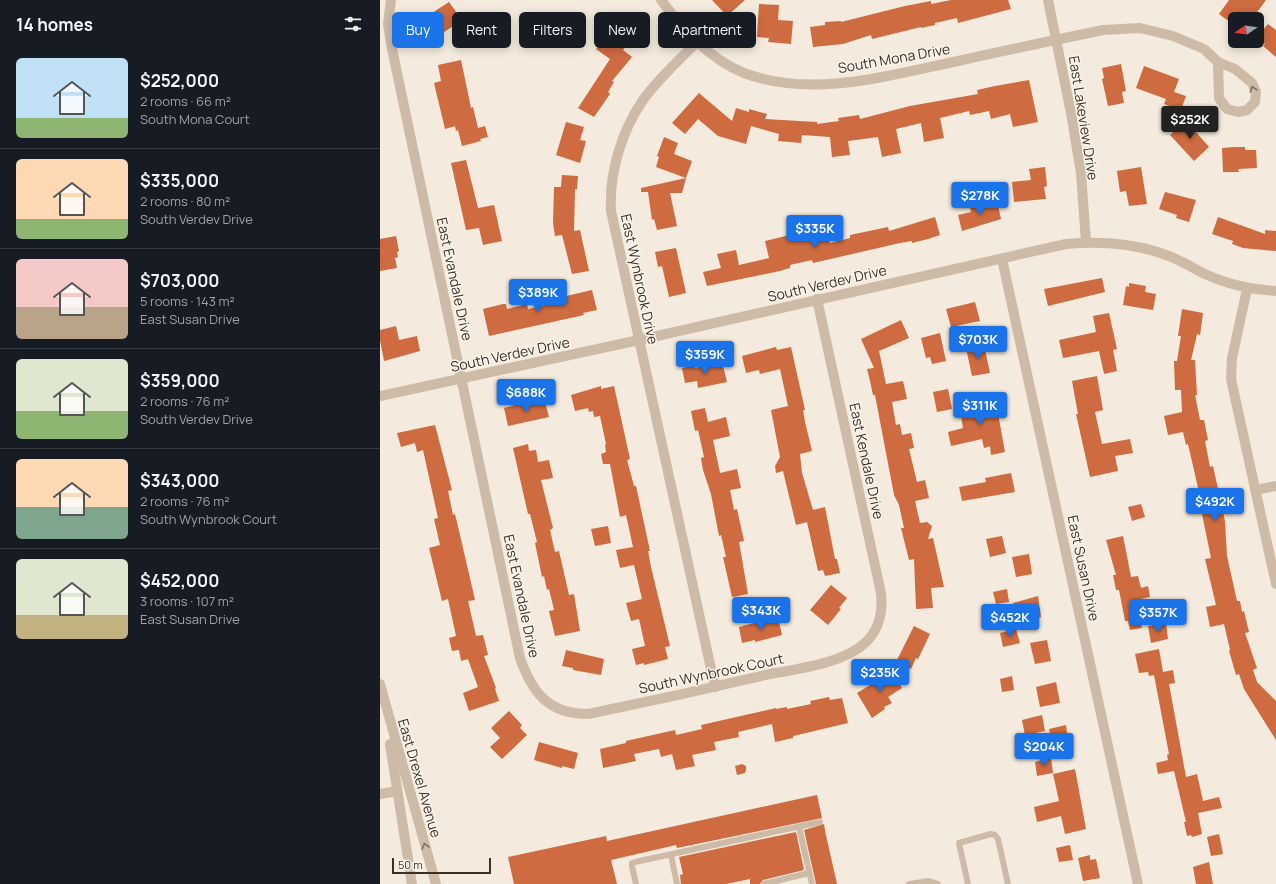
<!DOCTYPE html>
<html lang="en">
<head>
<meta charset="utf-8">
<style>
  body { margin:0; font-family:Manrope,sans-serif; background:#20242c; color:#f1f3f6; height:100vh; display:flex; flex-direction:column; font-size:15px; white-space:nowrap }
  * { box-sizing:border-box; margin:0 }
  p { font-size:13px; color:#9ea1a6 }
  .icon { flex:none; width:22px; height:22px; fill:none; stroke:currentColor; stroke-width:2; stroke-linecap:round; stroke-linejoin:round }
  .map { position:relative; flex:1; overflow:hidden }
  .panel { display:flex; flex-direction:column; background:#171b24; width:380px }
  .panel>* { flex:none }
  .banner { position:absolute; left:12px; top:12px; width:380px; height:36px; display:flex; gap:8px }
  .needle { width:26px; rotate:257deg }
  .controls { position:absolute; left:848px; top:12px; display:grid; gap:8px }
  .controls a { display:grid; place-items:center; width:36px; height:36px; border-radius:6px; background:#171b24; box-shadow:0 2px 10px #0003; font-size:20px }
  .scale { position:absolute; left:12px; bottom:10px; width:99px; box-sizing:border-box; padding-left:4px; border:2px solid #3a2f29; border-top:0; font-size:11px; line-height:14px; white-space:nowrap; color:#3a2f29; -webkit-text-stroke:3px #fbf4ea; paint-order:stroke }
  .price { position:absolute; translate:-50% -34px; padding:0 9px; border-radius:4px; background:#1a73e8; color:#fff; font-size:13px; line-height:26px; filter:drop-shadow(0 1px 2px #0008) }
  .price::after { content:''; position:absolute; left:50%; top:24px; width:12px; height:9px; margin-left:-6px; background:inherit; clip-path:polygon(0 0,100% 0,50% 100%) }
  .price.current { background:#222; color:#fff }
  ul { padding:0; list-style:none }
  li { display:flex; align-items:center; gap:12px; height:100px; padding:0 16px }
  li+li { border-top:1px solid #363941 }
  li span { display:grid; place-items:center; flex:none; width:112px; height:80px; border-radius:6px; color:#555 }
  li>.icon { margin-inline-start:auto }
  span .icon { width:48px; height:48px; fill:#fffc; stroke-width:1 }
  li b { font-size:17px }
  h2 { display:flex; justify-content:space-between; align-items:center; height:48px; padding:0 16px; font-size:17px }
  .tag { padding:0 14px; border-radius:6px; background:#171b24; box-shadow:0 2px 10px #0003; font-size:14px; line-height:36px }
  .tag.current { background:#1a73e8; color:#fff }
  main { display:flex; flex:1; min-height:0 }
  .map>svg:first-child { display:block }
</style>
</head>
<body>
<main>
<section class="panel">
<h2>14 homes<svg class="icon" aria-label="filters" viewBox="0 0 24 24"><path d="M4 7h16M4 17h16"/><circle cx="9" cy="7" r="2"/><circle cx="15" cy="17" r="2"/></svg></h2>
<ul>
<li><span style="background:linear-gradient(#bfe0f5 75%,#8fb573 0)"><svg class="icon" aria-label="home" viewBox="0 0 24 24"><path d="M3 11l9-7 9 7M6 9v11h12V9"/></svg></span><div><b>$252,000</b><p>2 rooms · 66 m²</p><p>South Mona Court</p></div></li>
<li><span style="background:linear-gradient(#ffd9b3 75%,#8fb573 0)"><svg class="icon" aria-label="home" viewBox="0 0 24 24"><path d="M3 11l9-7 9 7M6 9v11h12V9"/></svg></span><div><b>$335,000</b><p>2 rooms · 80 m²</p><p>South Verdev Drive</p></div></li>
<li><span style="background:linear-gradient(#f6c9c9 60%,#b9a48a 0)"><svg class="icon" aria-label="home" viewBox="0 0 24 24"><path d="M3 11l9-7 9 7M6 9v11h12V9"/></svg></span><div><b>$703,000</b><p>5 rooms · 143 m²</p><p>East Susan Drive</p></div></li>
<li><span style="background:linear-gradient(#dfe7d0 65%,#8fb573 0)"><svg class="icon" aria-label="home" viewBox="0 0 24 24"><path d="M3 11l9-7 9 7M6 9v11h12V9"/></svg></span><div><b>$359,000</b><p>2 rooms · 76 m²</p><p>South Verdev Drive</p></div></li>
<li><span style="background:linear-gradient(#ffd9b3 60%,#7fa58c 0)"><svg class="icon" aria-label="home" viewBox="0 0 24 24"><path d="M3 11l9-7 9 7M6 9v11h12V9"/></svg></span><div><b>$343,000</b><p>2 rooms · 76 m²</p><p>South Wynbrook Court</p></div></li>
<li><span style="background:linear-gradient(#dfe7d0 70%,#c2b280 0)"><svg class="icon" aria-label="home" viewBox="0 0 24 24"><path d="M3 11l9-7 9 7M6 9v11h12V9"/></svg></span><div><b>$452,000</b><p>3 rooms · 107 m²</p><p>East Susan Drive</p></div></li>
</ul>
</section>
<div class="map">
<svg width="896" height="884" viewBox="0 0 896 884">
  <rect width="100%" height="100%" fill="#f4eadd"/>
  <g fill="#ce6b41">
    <path d="M332,0H365L347,16Z"/>
    <path d="M571,0H628L631,9L578,23L577,18L555,23V25L541,28V27L492,39L491,35L463,44L433,47L430,27L445,25V22L461,21V22L525,6L551,1V4Z"/>
    <path d="M849,0H886L872,19H855V26L839,14Z"/>
    <path d="M69,2L82,20L57,37L46,21L54,16L52,13Z"/>
    <path d="M379,4L399,5L398,20L413,21L411,44L388,42L389,38L377,37Z"/>
    <path d="M239,20L254,32L251,36L253,37L243,50L252,57L232,81L234,82L228,92L230,94L214,117L198,108L230,59L216,49Z"/>
    <path d="M888,24L896,30V57L883,46L885,44L877,37Z"/>
    <path d="M81,60L91,108L93,107L98,128L105,126L108,137L100,139L101,141L82,146L78,130L76,131L75,126L65,129L54,83L61,81L58,65Z"/>
    <path d="M741,64L746,91L742,92L744,103L728,106L722,79L724,78L722,68Z"/>
    <path d="M764,66L799,79L794,92L806,96L801,110L784,104L786,99L756,88Z"/>
    <path d="M649,80L658,122L633,127L630,114L611,119L609,111L590,115L589,111L560,118L564,138L544,142L541,123L516,129L521,153L502,157L498,137L468,141L470,155L452,157L450,137L422,135L421,143L398,141L399,134L371,126L366,144L338,136L318,119L305,134L292,123L319,93L352,121L356,108L369,112V109L387,114L385,119L437,122V124L459,121L458,118L479,115L480,119L530,106L598,94L597,90L615,86Z"/>
    <path d="M808,119L818,129L815,131L829,147L814,161L790,135Z"/>
    <path d="M186,122L204,127L200,140L206,141L200,163L176,155Z"/>
    <path d="M284,137L298,143L294,154L312,161L306,178L276,167L279,157L277,156Z"/>
    <path d="M855,147H865V150H876L877,168L858,169L859,172H843L842,148Z"/>
    <path d="M86,160L98,208L114,205L122,241L103,245L99,228L86,230L71,163Z"/>
    <path d="M665,167L667,186L664,187L666,199L634,202L632,182L651,180L649,169Z"/>
    <path d="M761,167L767,204L749,206L746,191L740,192L737,171Z"/>
    <path d="M182,175L198,176L197,189H195L194,231L200,230L209,271L192,274L182,235L175,236L173,223L174,187H181Z"/>
    <path d="M306,178L302,193H290L297,226L277,230L274,219L272,220L268,192H261V188Z"/>
    <path d="M785,192L816,200L809,222L796,218L797,215L779,209Z"/>
    <path d="M617,201L621,219L582,231L578,215L591,212L590,208Z"/>
    <path d="M555,217L560,235L548,239L532,243V241L520,243L433,263L432,260L410,265V268L400,271L327,286L323,272L341,268L337,254L356,250L359,265L389,258L385,241L414,234L411,225L433,220L437,240L448,237L450,243L470,238V235L508,227L509,231Z"/>
    <path d="M838,217L885,234V230L896,231V251L863,248L852,244L853,241L832,234Z"/>
    <path d="M16,236L19,251L17,252L18,257L15,258L17,268L0,271V239Z"/>
    <path d="M296,248L306,293L289,297L282,266L278,267L275,252Z"/>
    <path d="M722,278L725,292L668,306L664,289Z"/>
    <path d="M749,283L766,286L765,292L776,294L773,310L743,305L746,286L749,287Z"/>
    <path d="M212,290L217,310L203,313L204,315L109,336L103,309L123,304H126L127,309L147,304L148,309L179,302L178,298Z"/>
    <path d="M595,302L600,321L571,327L566,309Z"/>
    <path d="M802,309L823,313L820,335L817,334L811,360H815L817,395H815L820,420H824L828,440L825,441L830,467L833,466L845,521L847,556L857,601H860L862,612L864,611L869,632L865,633L877,668L873,670L877,682L896,701V740L864,689L859,674L856,675L849,651L850,650L844,624L830,627L826,607L836,605L825,559L831,558L822,514H824L808,444L806,445L803,432L788,435L784,416L802,412L801,390H795L794,361H797L801,336H798Z"/>
    <path d="M729,313L737,349L733,350L737,371L724,374L719,351L683,358L679,340L716,332L713,316Z"/>
    <path d="M521,320L529,338L499,351L506,384L523,381L527,399L512,402L516,425L520,424L522,435L531,433L534,448L529,449L537,482L545,480L549,498L535,501L540,523L547,522L552,526L548,539L553,538L564,587L551,588L553,608L536,609L534,559L529,560L521,528H524L519,505L514,495L495,395H493L490,381L487,369L494,368L481,339Z"/>
    <path d="M16,326L19,340L37,336L40,351L4,361L0,340V330Z"/>
    <path d="M560,333L566,361L552,364L550,357L546,358L541,338Z"/>
    <path d="M604,345L610,373L592,376L586,348Z"/>
    <path d="M396,347L397,350L411,347L425,410H423L425,422L432,451L420,454L422,473L433,510L445,507L455,559H457L460,573L445,576L443,570L438,571L427,522L416,525L403,471L396,473L395,466L400,457L391,410L408,406L400,369L380,374L379,370L366,373L362,356Z"/>
    <path d="M342,362L347,382L318,388L317,381L305,383L302,368L315,365V368Z"/>
    <path d="M717,376L723,410L715,412L722,444L750,439L753,453L735,456L738,471L710,477L696,414H698L692,381Z"/>
    <path d="M221,386V389L234,386L250,459L247,460L254,486H256L270,551H268L271,567L290,646L285,647L288,659L264,665V663L256,665L252,649L265,646L259,619L251,621L246,603L262,599L254,565L240,568L236,550L253,547L246,515L240,517L230,464H223L221,454L226,452L225,445L226,444L220,416L214,417L213,411L209,412L208,408L195,411L191,395Z"/>
    <path d="M568,389L572,409L557,412L553,392Z"/>
    <path d="M615,397L625,452L611,455L610,446L604,448L602,439L571,446L568,432L583,428L579,405Z"/>
    <path d="M153,400L154,405L165,402L169,417L128,426L124,408Z"/>
    <path d="M325,408L328,422L346,417L350,436L333,440L340,473L357,469L361,488L350,490L354,510L357,509L364,541L359,542L368,594L352,597L343,557H346L341,535L339,536L331,494L323,470L321,458L324,457L318,430L315,431L311,411Z"/>
    <path d="M55,425L72,490L68,491L73,515L75,514L80,535L95,600L88,601L96,636L103,635L108,655L104,656L116,688L115,689L119,701L89,711L83,693L98,687L88,659L81,661L79,650L72,651L69,638L76,636L68,599L62,601L49,548L60,545L54,519L58,518L43,450L37,452L35,443L21,447L17,433Z"/>
    <path d="M148,444L149,451L156,450L158,462L169,460L173,478L161,480L173,528L170,530L175,552L179,551L189,595L194,594L200,631L175,636L169,611L174,610L169,589L167,590L164,576L162,577L155,543L157,542L150,514H148L133,448Z"/>
    <path d="M631,473L635,492L582,501L579,487L606,482L605,478Z"/>
    <path d="M761,504L765,517L752,521L748,507Z"/>
    <path d="M228,526L231,543L215,546L211,529Z"/>
    <path d="M622,536L626,553L610,557L606,539Z"/>
    <path d="M743,536L751,577L758,576L761,588L768,586L770,597L756,600L762,628L750,630L748,621H745L739,590H736L733,575H736L726,540Z"/>
    <path d="M649,554L652,574L636,577L632,557Z"/>
    <path d="M451,585L467,598L459,608L461,609L448,625L430,610Z"/>
    <path d="M627,589L629,602L616,604L613,592Z"/>
    <path d="M658,596L661,617L638,623L633,603Z"/>
    <path d="M398,617L402,635L375,642V640L362,643L359,627Z"/>
    <path d="M786,623L788,639L771,643L768,626Z"/>
    <path d="M534,626L550,634L538,659L536,658L531,669L516,662Z"/>
    <path d="M636,629L640,643L623,647L620,633Z"/>
    <path d="M667,640L671,661L655,664L650,643Z"/>
    <path d="M779,649L783,672L793,670L795,683L789,684L806,777L817,774L823,801L839,797L842,808L818,813L822,834L812,837L811,835L807,836L804,822H806L794,771L778,774L776,763L788,760L787,755L789,754L774,675L769,676L768,672L759,673L755,654Z"/>
    <path d="M186,650L224,659L221,675L193,670V668L182,666Z"/>
    <path d="M510,669L522,688L508,697L512,703L504,707L505,709L492,718L477,693L500,679L499,676Z"/>
    <path d="M632,676L634,690L622,692L620,679Z"/>
    <path d="M676,682L680,703L660,707L656,687Z"/>
    <path d="M449,697L450,700L462,698L468,723L413,736V738L395,742L392,724L358,732L359,737L334,742L336,750L312,755L315,766L296,770L292,754L281,757L279,749L254,754L256,761L223,768L220,749L246,743V741L295,730L296,735L322,729L321,725L396,708V709L407,707V709L431,704L430,701Z"/>
    <path d="M129,711L142,725L140,728L147,735L122,759L110,747L120,738L111,728Z"/>
    <path d="M662,715L665,731L645,735L642,720Z"/>
    <path d="M686,725L689,747L673,750L669,729Z"/>
    <path d="M159,742L198,753L194,769L182,766V768L154,760Z"/>
    <path d="M671,758L673,773L657,776L655,762Z"/>
    <path d="M362,764L366,766V770L365,773L357,775L355,766Z"/>
    <path d="M695,769L706,829L685,834L681,816L657,822L654,807L679,801L673,774Z"/>
    <path d="M437,795L442,818L297,848L296,845L231,860L237,884H134L128,857L226,836L227,841Z"/>
    <path d="M444,824L445,831L457,884H436L424,830Z"/>
    <path d="M416,832L424,870L383,880L380,884H370V879L346,884H301L300,875L303,874L299,857Z"/>
    <path d="M839,834L843,854L831,856L827,837Z"/>
    <path d="M690,845L693,860L679,862L676,848Z"/>
    <path d="M710,855V860L716,859L720,878L703,881L698,858Z"/>
    <path d="M829,862L833,884H816L813,867Z"/>
  </g>
  <g fill="none" stroke-linecap="round" stroke-linejoin="round">
    <g stroke="#cdbba8" stroke-width="6">
      <path d="M419,827L432,884"/>
      <path d="M291,855L297,884"/>
      <path d="M256,884L252,866V863L255,862L440,822"/>
      <path d="M384,884L429,873"/>
      <path d="M529,884L549,881L558,884"/>
      <path d="M588,884L579,843L611,834L615,835L618,839L628,884"/>
    </g>
    <g stroke="#cdbba8" stroke-width="10">
      <path d="M11,0L8,24L11,44L140,658C152,692 168,714 208,714C267,702 326,689 385,675C416,669 462,664 485,643C499,630 503,612 501,593L437,299"/>
      <path d="M281,0C303,29 329,59 364,73C432,99 511,75 578,61C627,50 675,40 723,30L760,28L793,36L824,49L838,62L855,69L872,83L876,92L875,102L867,110L858,112L847,109L839,98L838,62"/>
      <path d="M668,0L691,113L701,173L706,242"/>
      <path d="M318,41C299,60 278,79 263,100C241,132 229,174 231,211L335,687"/>
      <path d="M622,259L758,884"/>
      <path d="M867,289L852,358L851,379L896,584"/>
      <path d="M0,396L259,340L686,244C720,241 758,244 789,256C802,261 813,268 825,274C849,285 870,289 896,291"/>
      <path d="M875,490L896,486"/>
      <path d="M0,794L17,791"/>
    </g>
    <g stroke="#cdbba8" stroke-width="10">
      <path d="M0,684L56,884"/>
      <path d="M10,744L32,884"/>
    </g>
  </g>
  <defs><path id="oneway-chevron" d="M-2-3.5L2.5 0L-2 3.5" fill="none" stroke-width="1.6" stroke-linecap="round" stroke-linejoin="round"/></defs>
  <g stroke="#7c6e62">
    <use href="#oneway-chevron" transform="translate(873 89) rotate(-108)"/>
    <use href="#oneway-chevron" transform="translate(45 846) rotate(-106)"/>
  </g>
  <g text-anchor="middle" dominant-baseline="central" stroke-width="3" stroke-linejoin="round" paint-order="stroke">
    <g font-size="14" fill="#3a2f29" stroke="#fbf4ea">
      <text transform="translate(514 58) rotate(-10)">South Mona Drive</text>
      <text transform="translate(704 118) rotate(81)">East Lakeview Drive</text>
      <text transform="translate(75 279) rotate(78)">East Evandale Drive</text>
      <text transform="translate(260 279) rotate(78)">East Wynbrook Drive</text>
      <text transform="translate(447 283) rotate(-13)">South Verdev Drive</text>
      <text transform="translate(130 354) rotate(-12)">South Verdev Drive</text>
      <text transform="translate(487 461) rotate(78)">East Kendale Drive</text>
      <text transform="translate(704 568) rotate(78)">East Susan Drive</text>
      <text transform="translate(142 596) rotate(78)">East Evandale Drive</text>
      <text transform="translate(331 673) rotate(-12)">South Wynbrook Court</text>
      <text transform="translate(40 778) rotate(74)">East Drexel Avenue</text>
    </g>
  </g>
</svg>
<div class="controls">
<a><svg class="needle" viewBox="-14 -14 28 28"><path d="M0-13l5 13h-10z" fill="#e53935"/><path d="M0 13l5-13h-10z" fill="#9ea1a6"/></svg></a>
</div>
<div class="scale">50 m</div>
<b class="price current" style="left:810px;top:140px">$252K</b>
<b class="price" style="left:600px;top:216px">$278K</b>
<b class="price" style="left:435px;top:249px">$335K</b>
<b class="price" style="left:158px;top:313px">$389K</b>
<b class="price" style="left:598px;top:360px">$703K</b>
<b class="price" style="left:325px;top:375px">$359K</b>
<b class="price" style="left:146px;top:413px">$688K</b>
<b class="price" style="left:600px;top:426px">$311K</b>
<b class="price" style="left:835px;top:522px">$492K</b>
<b class="price" style="left:381px;top:631px">$343K</b>
<b class="price" style="left:778px;top:633px">$357K</b>
<b class="price" style="left:630px;top:638px">$452K</b>
<b class="price" style="left:500px;top:693px">$235K</b>
<b class="price" style="left:664px;top:767px">$204K</b>
<div class="banner">
<a class="tag current">Buy</a>
<a class="tag">Rent</a>
<a class="tag">Filters</a>
<a class="tag">New</a>
<a class="tag">Apartment</a>
</div>
</div>
</main>
</body>
</html>
